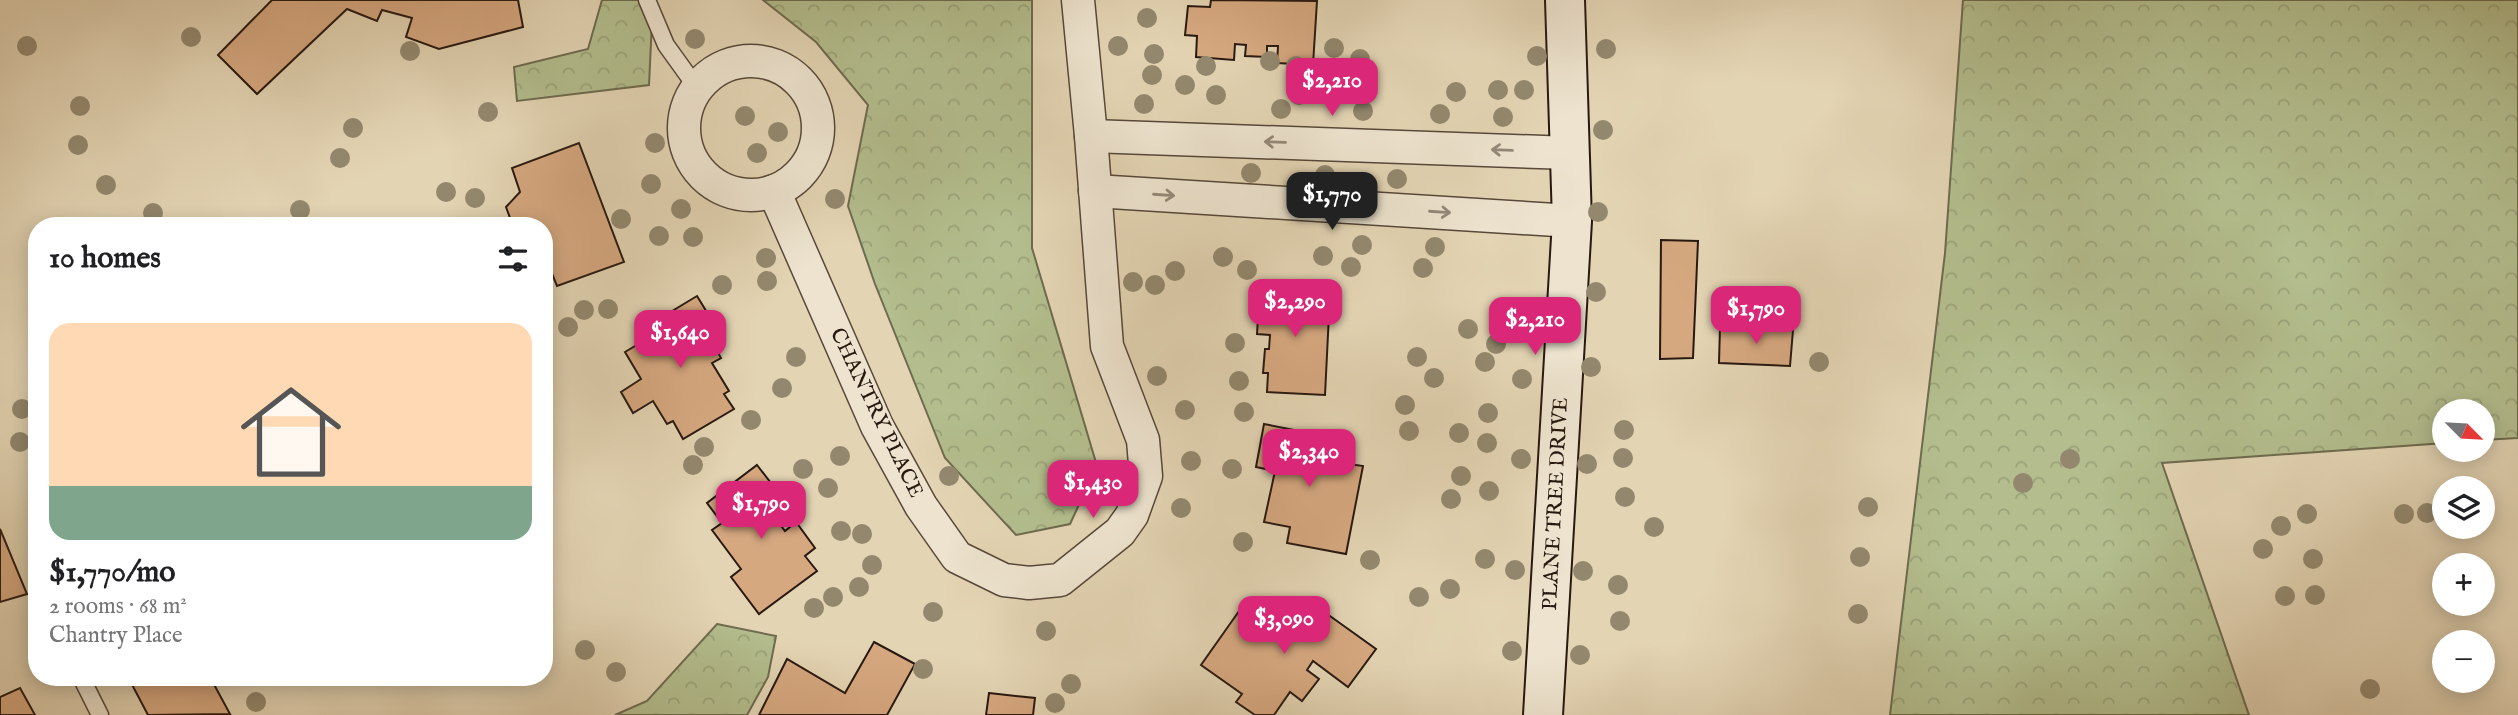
<!DOCTYPE html>
<html lang="en">
<head>
<meta charset="utf-8">
<style>
  body { margin:0; font-family:"IM FELL English",serif; background:#f2f2f2; color:#202124; height:100vh; display:flex; flex-direction:column; font-size:26px; white-space:nowrap }
  * { box-sizing:border-box; margin:0 }
  p { font-size:23px; color:#757577 }
  .icon { flex:none; width:38px; height:38px; fill:none; stroke:currentColor; stroke-width:2; stroke-linecap:round; stroke-linejoin:round }
  .map { position:relative; flex:1; overflow:hidden }
  .details { position:absolute; left:28px; top:217px; width:525px; height:469px; display:flex; flex-direction:column; background:#fff; border-radius:28px; box-shadow:0 4px 18px #0003 }
  .details>* { flex:none }
  .needle { width:46px; rotate:114deg }
  .buttons { position:absolute; left:2432px; top:399px; display:grid; gap:14px }
  .buttons a { display:grid; place-items:center; width:63px; height:63px; border-radius:50%; background:#fff; box-shadow:0 4px 18px #0003; font-size:35px }
  .price { position:absolute; translate:-50% -60px; padding:0 16px; border-radius:14px; background:#db2777; color:#fff; font-size:23px; line-height:46px; filter:drop-shadow(0 2px 4px #0008) }
  .price::after { content:''; position:absolute; left:50%; top:42px; width:21px; height:16px; margin-left:-10px; background:inherit; clip-path:polygon(0 0,100% 0,50% 100%) }
  .price.current { background:#222; color:#fff }
  ul { padding:0; list-style:none }
  li { display:grid; align-content:center; gap:14px; height:371px; padding:0 21px }
  li span { display:grid; place-items:center; height:217px; border-radius:21px; color:#555 }
  li>.icon { margin-inline-start:auto }
  span .icon { width:126px; height:126px; fill:#fffc; stroke-width:1 }
  li b { font-size:30px }
  h2 { display:flex; justify-content:space-between; align-items:center; height:84px; padding:0 21px; font-size:30px }
  .map>svg:first-child { display:block }
</style>
</head>
<body>
<div class="map">
<svg width="2518" height="715" viewBox="0 0 2518 715">
  <defs>
    <pattern id="forest-crowns" width="20" height="18" patternUnits="userSpaceOnUse" patternTransform="scale(1.75)"><rect width="20" height="18" fill="#b3bd8d"/><path d="M2 6a3 3 0 1 1 6 0M12 15a3 3 0 1 1 6 0" fill="none" stroke="#9aa279"/></pattern>
  </defs>
  <rect width="100%" height="100%" fill="#e3d4b3"/>
  <filter id="stains"><feTurbulence type="fractalNoise" baseFrequency=".00286" numOctaves="4"/><feColorMatrix values="0 0 0 0 .2 0 0 0 0 .09 0 0 0 0 .02 0 0 0 .5 -.17"/></filter>
  <radialGradient id="worn" r=".72"><stop offset=".6" stop-color="#630" stop-opacity="0"/><stop offset="1" stop-color="#630" stop-opacity=".3"/></radialGradient>
  <g fill="url(#forest-crowns)" stroke="#6e6b4f" stroke-width="2">
    <path d="M602,0H653L649,85L517,101L514,67L588,49Z"/>
    <path d="M763,0H1032V248L1097,466L1070,524L1016,535L945,458L875,284L848,206L868,105L816,42Z"/>
    <path d="M1963,0H2518V438L2483,440V411H2445V443L2162,463L2249,715H1890L1945,253Z"/>
    <path d="M717,624L776,636L768,677L747,715H615L647,701Z"/>
  </g>
  <g fill="#d6a880" stroke="#281911" stroke-width="2">
    <path d="M272,0H518L523,27L439,49L406,37L412,18L382,10L377,21L347,9L257,94L218,55Z"/>
    <path d="M1211,0L1317,1L1313,65L1277,63L1278,46H1267V57L1245,56L1246,45L1235,44L1234,60L1196,57L1197,36L1185,35L1188,6L1210,7Z"/>
    <path d="M579,143L624,262L557,286L544,254V226H513L506,207L520,192L512,168Z"/>
    <path d="M1661,240L1698,241L1693,358L1660,359Z"/>
    <path d="M1260,285L1304,288V293L1330,294L1325,395L1267,392L1268,373H1263L1265,349H1269L1270,335L1257,334Z"/>
    <path d="M697,296L719,332L710,338L721,358L712,363L729,391L724,394L734,409L683,439L673,421L667,424L653,401L633,413L621,392L641,379L625,352L650,337L644,328Z"/>
    <path d="M1720,327L1793,330L1790,366L1719,363Z"/>
    <path d="M1264,424L1320,435L1318,451L1351,458L1349,464L1363,466L1346,554L1287,543L1290,527L1264,522L1275,471L1256,467Z"/>
    <path d="M757,465L784,500L770,511L785,531L796,522L815,548L805,556L817,571L759,614L731,577L741,569L712,530L722,523L707,503Z"/>
    <path d="M0,529L27,594L0,602Z"/>
    <path d="M1309,601L1376,649L1348,687L1313,661L1307,670L1319,679L1302,701L1290,692L1274,715H1255L1236,702L1242,694L1201,665L1244,604L1250,608L1255,602L1290,627Z"/>
    <path d="M874,642L915,664L887,715H759L787,659L845,693Z"/>
    <path d="M128,677H210L230,714L148,715Z"/>
    <path d="M20,688L35,715H0V697Z"/>
    <path d="M989,693L1035,698L1033,715H986Z"/>
  </g>
  <g fill="none" stroke-linecap="round" stroke-linejoin="round">
    <defs>
      <g id="lane">
        <path d="M647,0L666,45L697,88"/>
        <path d="M81,677L100,715"/>
      </g>
      <g id="street">
        <circle cx="751" cy="128" r="67"/>
        <path d="M1091,136L1570,153"/>
        <path d="M774,191L877,426L921,506L957,557L1004,580L1029,583L1060,580L1120,532L1132,515L1146,476L1143,440L1107,346L1091,136L1078,0"/>
        <path d="M1095,191L1572,221"/>
      </g>
      <path id="secondary" d="M1543,715L1572,221L1565,0"/>
    </defs>
    <use href="#lane" stroke="#57483a" stroke-width="19"/>
    <use href="#street" stroke="#57483a" stroke-width="35"/>
    <use href="#secondary" stroke="#281911" stroke-width="42"/>
    <use href="#lane" stroke="#ede3ce" stroke-width="16"/>
    <use href="#street" stroke="#ede3ce" stroke-width="32"/>
    <use href="#secondary" stroke="#ede3ce" stroke-width="38"/>
  </g>
  <g fill="#93886e">
    <circle cx="1147" cy="18" r="10"/>
    <circle cx="191" cy="37" r="10"/>
    <circle cx="695" cy="39" r="10"/>
    <circle cx="27" cy="46" r="10"/>
    <circle cx="1118" cy="46" r="10"/>
    <circle cx="1334" cy="48" r="10"/>
    <circle cx="1606" cy="49" r="10"/>
    <circle cx="410" cy="51" r="10"/>
    <circle cx="1154" cy="54" r="10"/>
    <circle cx="1537" cy="56" r="10"/>
    <circle cx="1360" cy="59" r="10"/>
    <circle cx="1270" cy="61" r="10"/>
    <circle cx="1206" cy="66" r="10"/>
    <circle cx="1296" cy="66" r="10"/>
    <circle cx="1334" cy="74" r="10"/>
    <circle cx="1152" cy="75" r="10"/>
    <circle cx="1185" cy="85" r="10"/>
    <circle cx="1498" cy="90" r="10"/>
    <circle cx="1524" cy="90" r="10"/>
    <circle cx="1456" cy="92" r="10"/>
    <circle cx="1216" cy="95" r="10"/>
    <circle cx="1299" cy="95" r="10"/>
    <circle cx="1144" cy="104" r="10"/>
    <circle cx="80" cy="106" r="10"/>
    <circle cx="1281" cy="109" r="10"/>
    <circle cx="1363" cy="111" r="10"/>
    <circle cx="488" cy="112" r="10"/>
    <circle cx="1440" cy="114" r="10"/>
    <circle cx="745" cy="116" r="10"/>
    <circle cx="1503" cy="117" r="10"/>
    <circle cx="353" cy="128" r="10"/>
    <circle cx="1603" cy="130" r="10"/>
    <circle cx="778" cy="132" r="10"/>
    <circle cx="655" cy="143" r="10"/>
    <circle cx="78" cy="145" r="10"/>
    <circle cx="757" cy="153" r="10"/>
    <circle cx="340" cy="158" r="10"/>
    <circle cx="1251" cy="173" r="10"/>
    <circle cx="1325" cy="175" r="10"/>
    <circle cx="1397" cy="179" r="10"/>
    <circle cx="651" cy="184" r="10"/>
    <circle cx="106" cy="185" r="10"/>
    <circle cx="446" cy="192" r="10"/>
    <circle cx="475" cy="198" r="10"/>
    <circle cx="835" cy="199" r="10"/>
    <circle cx="681" cy="209" r="10"/>
    <circle cx="300" cy="210" r="10"/>
    <circle cx="1598" cy="212" r="10"/>
    <circle cx="153" cy="213" r="10"/>
    <circle cx="621" cy="219" r="10"/>
    <circle cx="659" cy="236" r="10"/>
    <circle cx="693" cy="237" r="10"/>
    <circle cx="1362" cy="245" r="10"/>
    <circle cx="1435" cy="247" r="10"/>
    <circle cx="1323" cy="256" r="10"/>
    <circle cx="1223" cy="257" r="10"/>
    <circle cx="766" cy="258" r="10"/>
    <circle cx="1351" cy="267" r="10"/>
    <circle cx="1423" cy="268" r="10"/>
    <circle cx="1247" cy="270" r="10"/>
    <circle cx="1175" cy="271" r="10"/>
    <circle cx="767" cy="281" r="10"/>
    <circle cx="1133" cy="282" r="10"/>
    <circle cx="722" cy="285" r="10"/>
    <circle cx="1155" cy="285" r="10"/>
    <circle cx="1596" cy="292" r="10"/>
    <circle cx="608" cy="309" r="10"/>
    <circle cx="584" cy="310" r="10"/>
    <circle cx="1499" cy="311" r="10"/>
    <circle cx="568" cy="327" r="10"/>
    <circle cx="1468" cy="329" r="10"/>
    <circle cx="1235" cy="343" r="10"/>
    <circle cx="1496" cy="344" r="10"/>
    <circle cx="796" cy="357" r="10"/>
    <circle cx="1417" cy="357" r="10"/>
    <circle cx="1485" cy="362" r="10"/>
    <circle cx="1819" cy="362" r="10"/>
    <circle cx="1591" cy="367" r="10"/>
    <circle cx="1157" cy="376" r="10"/>
    <circle cx="1434" cy="378" r="10"/>
    <circle cx="1522" cy="379" r="10"/>
    <circle cx="1239" cy="381" r="10"/>
    <circle cx="782" cy="388" r="10"/>
    <circle cx="1405" cy="405" r="10"/>
    <circle cx="22" cy="409" r="10"/>
    <circle cx="1185" cy="410" r="10"/>
    <circle cx="1244" cy="412" r="10"/>
    <circle cx="1488" cy="413" r="10"/>
    <circle cx="751" cy="420" r="10"/>
    <circle cx="1624" cy="430" r="10"/>
    <circle cx="1409" cy="431" r="10"/>
    <circle cx="1459" cy="433" r="10"/>
    <circle cx="20" cy="442" r="10"/>
    <circle cx="1487" cy="443" r="10"/>
    <circle cx="704" cy="447" r="10"/>
    <circle cx="840" cy="456" r="10"/>
    <circle cx="1623" cy="458" r="10"/>
    <circle cx="1521" cy="459" r="10"/>
    <circle cx="2070" cy="459" r="10"/>
    <circle cx="1191" cy="461" r="10"/>
    <circle cx="1587" cy="464" r="10"/>
    <circle cx="693" cy="465" r="10"/>
    <circle cx="803" cy="469" r="10"/>
    <circle cx="1232" cy="469" r="10"/>
    <circle cx="949" cy="476" r="10"/>
    <circle cx="1461" cy="476" r="10"/>
    <circle cx="2023" cy="483" r="10"/>
    <circle cx="828" cy="488" r="10"/>
    <circle cx="1489" cy="491" r="10"/>
    <circle cx="1625" cy="497" r="10"/>
    <circle cx="1451" cy="499" r="10"/>
    <circle cx="1868" cy="507" r="10"/>
    <circle cx="1181" cy="508" r="10"/>
    <circle cx="2427" cy="513" r="10"/>
    <circle cx="2307" cy="514" r="10"/>
    <circle cx="2404" cy="514" r="10"/>
    <circle cx="2281" cy="526" r="10"/>
    <circle cx="1654" cy="527" r="10"/>
    <circle cx="841" cy="531" r="10"/>
    <circle cx="862" cy="534" r="10"/>
    <circle cx="1243" cy="542" r="10"/>
    <circle cx="2263" cy="549" r="10"/>
    <circle cx="1860" cy="557" r="10"/>
    <circle cx="1485" cy="559" r="10"/>
    <circle cx="2313" cy="559" r="10"/>
    <circle cx="1370" cy="560" r="10"/>
    <circle cx="872" cy="565" r="10"/>
    <circle cx="1515" cy="570" r="10"/>
    <circle cx="1583" cy="571" r="10"/>
    <circle cx="1618" cy="585" r="10"/>
    <circle cx="859" cy="587" r="10"/>
    <circle cx="1450" cy="589" r="10"/>
    <circle cx="2315" cy="595" r="10"/>
    <circle cx="2285" cy="596" r="10"/>
    <circle cx="833" cy="597" r="10"/>
    <circle cx="1419" cy="597" r="10"/>
    <circle cx="814" cy="608" r="10"/>
    <circle cx="933" cy="612" r="10"/>
    <circle cx="1858" cy="614" r="10"/>
    <circle cx="1620" cy="621" r="10"/>
    <circle cx="1046" cy="631" r="10"/>
    <circle cx="585" cy="650" r="10"/>
    <circle cx="1512" cy="651" r="10"/>
    <circle cx="1580" cy="655" r="10"/>
    <circle cx="923" cy="669" r="10"/>
    <circle cx="616" cy="672" r="10"/>
    <circle cx="1071" cy="684" r="10"/>
    <circle cx="2370" cy="689" r="10"/>
    <circle cx="256" cy="702" r="10"/>
    <circle cx="1055" cy="703" r="10"/>
  </g>
  <defs><path id="oneway-shaft" d="M-6 0H5M1.5-3L5.5 0L1.5 3" fill="none" stroke-width="1.6" stroke-linecap="round" stroke-linejoin="round" transform="scale(1.75)"/></defs>
  <g stroke="#948879">
    <use href="#oneway-shaft" transform="translate(1275 142) rotate(-178)"/>
    <use href="#oneway-shaft" transform="translate(1502 150) rotate(-178)"/>
    <use href="#oneway-shaft" transform="translate(1164 195) rotate(4)"/>
    <use href="#oneway-shaft" transform="translate(1440 212) rotate(4)"/>
  </g>
  <g text-anchor="middle" dominant-baseline="central" stroke-width="5" stroke-linejoin="round" paint-order="stroke">
    <g font-size="21" fill="#281911" stroke="#ede3ce">
      <text transform="translate(876 413) rotate(64)">CHANTRY PLACE</text>
      <text transform="translate(1556 504) rotate(-87)">PLANE TREE DRIVE</text>
    </g>
  </g>
  <rect width="100%" height="100%" filter="url(#stains)"/>
  <rect width="100%" height="100%" fill="url(#worn)"/>
</svg>
<div class="buttons">
<a><svg class="needle" viewBox="-14 -14 28 28"><path d="M0-13l5 13h-10z" fill="#e53935"/><path d="M0 13l5-13h-10z" fill="#757577"/></svg></a>
<a><svg class="icon" aria-label="layers" viewBox="0 0 24 24"><path d="M12 4l9 5-9 5-9-5zM3 14l9 5 9-5"/></svg></a>
<a>+</a>
<a>−</a>
</div>
<b class="price" style="left:1332px;top:118px">$2,210</b>
<b class="price current" style="left:1332px;top:232px">$1,770</b>
<b class="price" style="left:1295px;top:339px">$2,290</b>
<b class="price" style="left:1756px;top:346px">$1,790</b>
<b class="price" style="left:1535px;top:357px">$2,210</b>
<b class="price" style="left:680px;top:370px">$1,640</b>
<b class="price" style="left:1309px;top:489px">$2,340</b>
<b class="price" style="left:1093px;top:520px">$1,430</b>
<b class="price" style="left:761px;top:541px">$1,790</b>
<b class="price" style="left:1284px;top:656px">$3,090</b>
<section class="details">
<h2>10 homes<svg class="icon" aria-label="filters" viewBox="0 0 24 24"><path d="M4 7h16M4 17h16"/><circle cx="9" cy="7" r="2"/><circle cx="15" cy="17" r="2"/></svg></h2>
<ul>
<li><span style="background:linear-gradient(#ffd9b3 75%,#7fa58c 0)"><svg class="icon" aria-label="home" viewBox="0 0 24 24"><path d="M3 11l9-7 9 7M6 9v11h12V9"/></svg></span><div><b>$1,770/mo</b><p>2 rooms · 68 m²</p><p>Chantry Place</p></div></li>
</ul>
</section>
</div>
</body>
</html>
